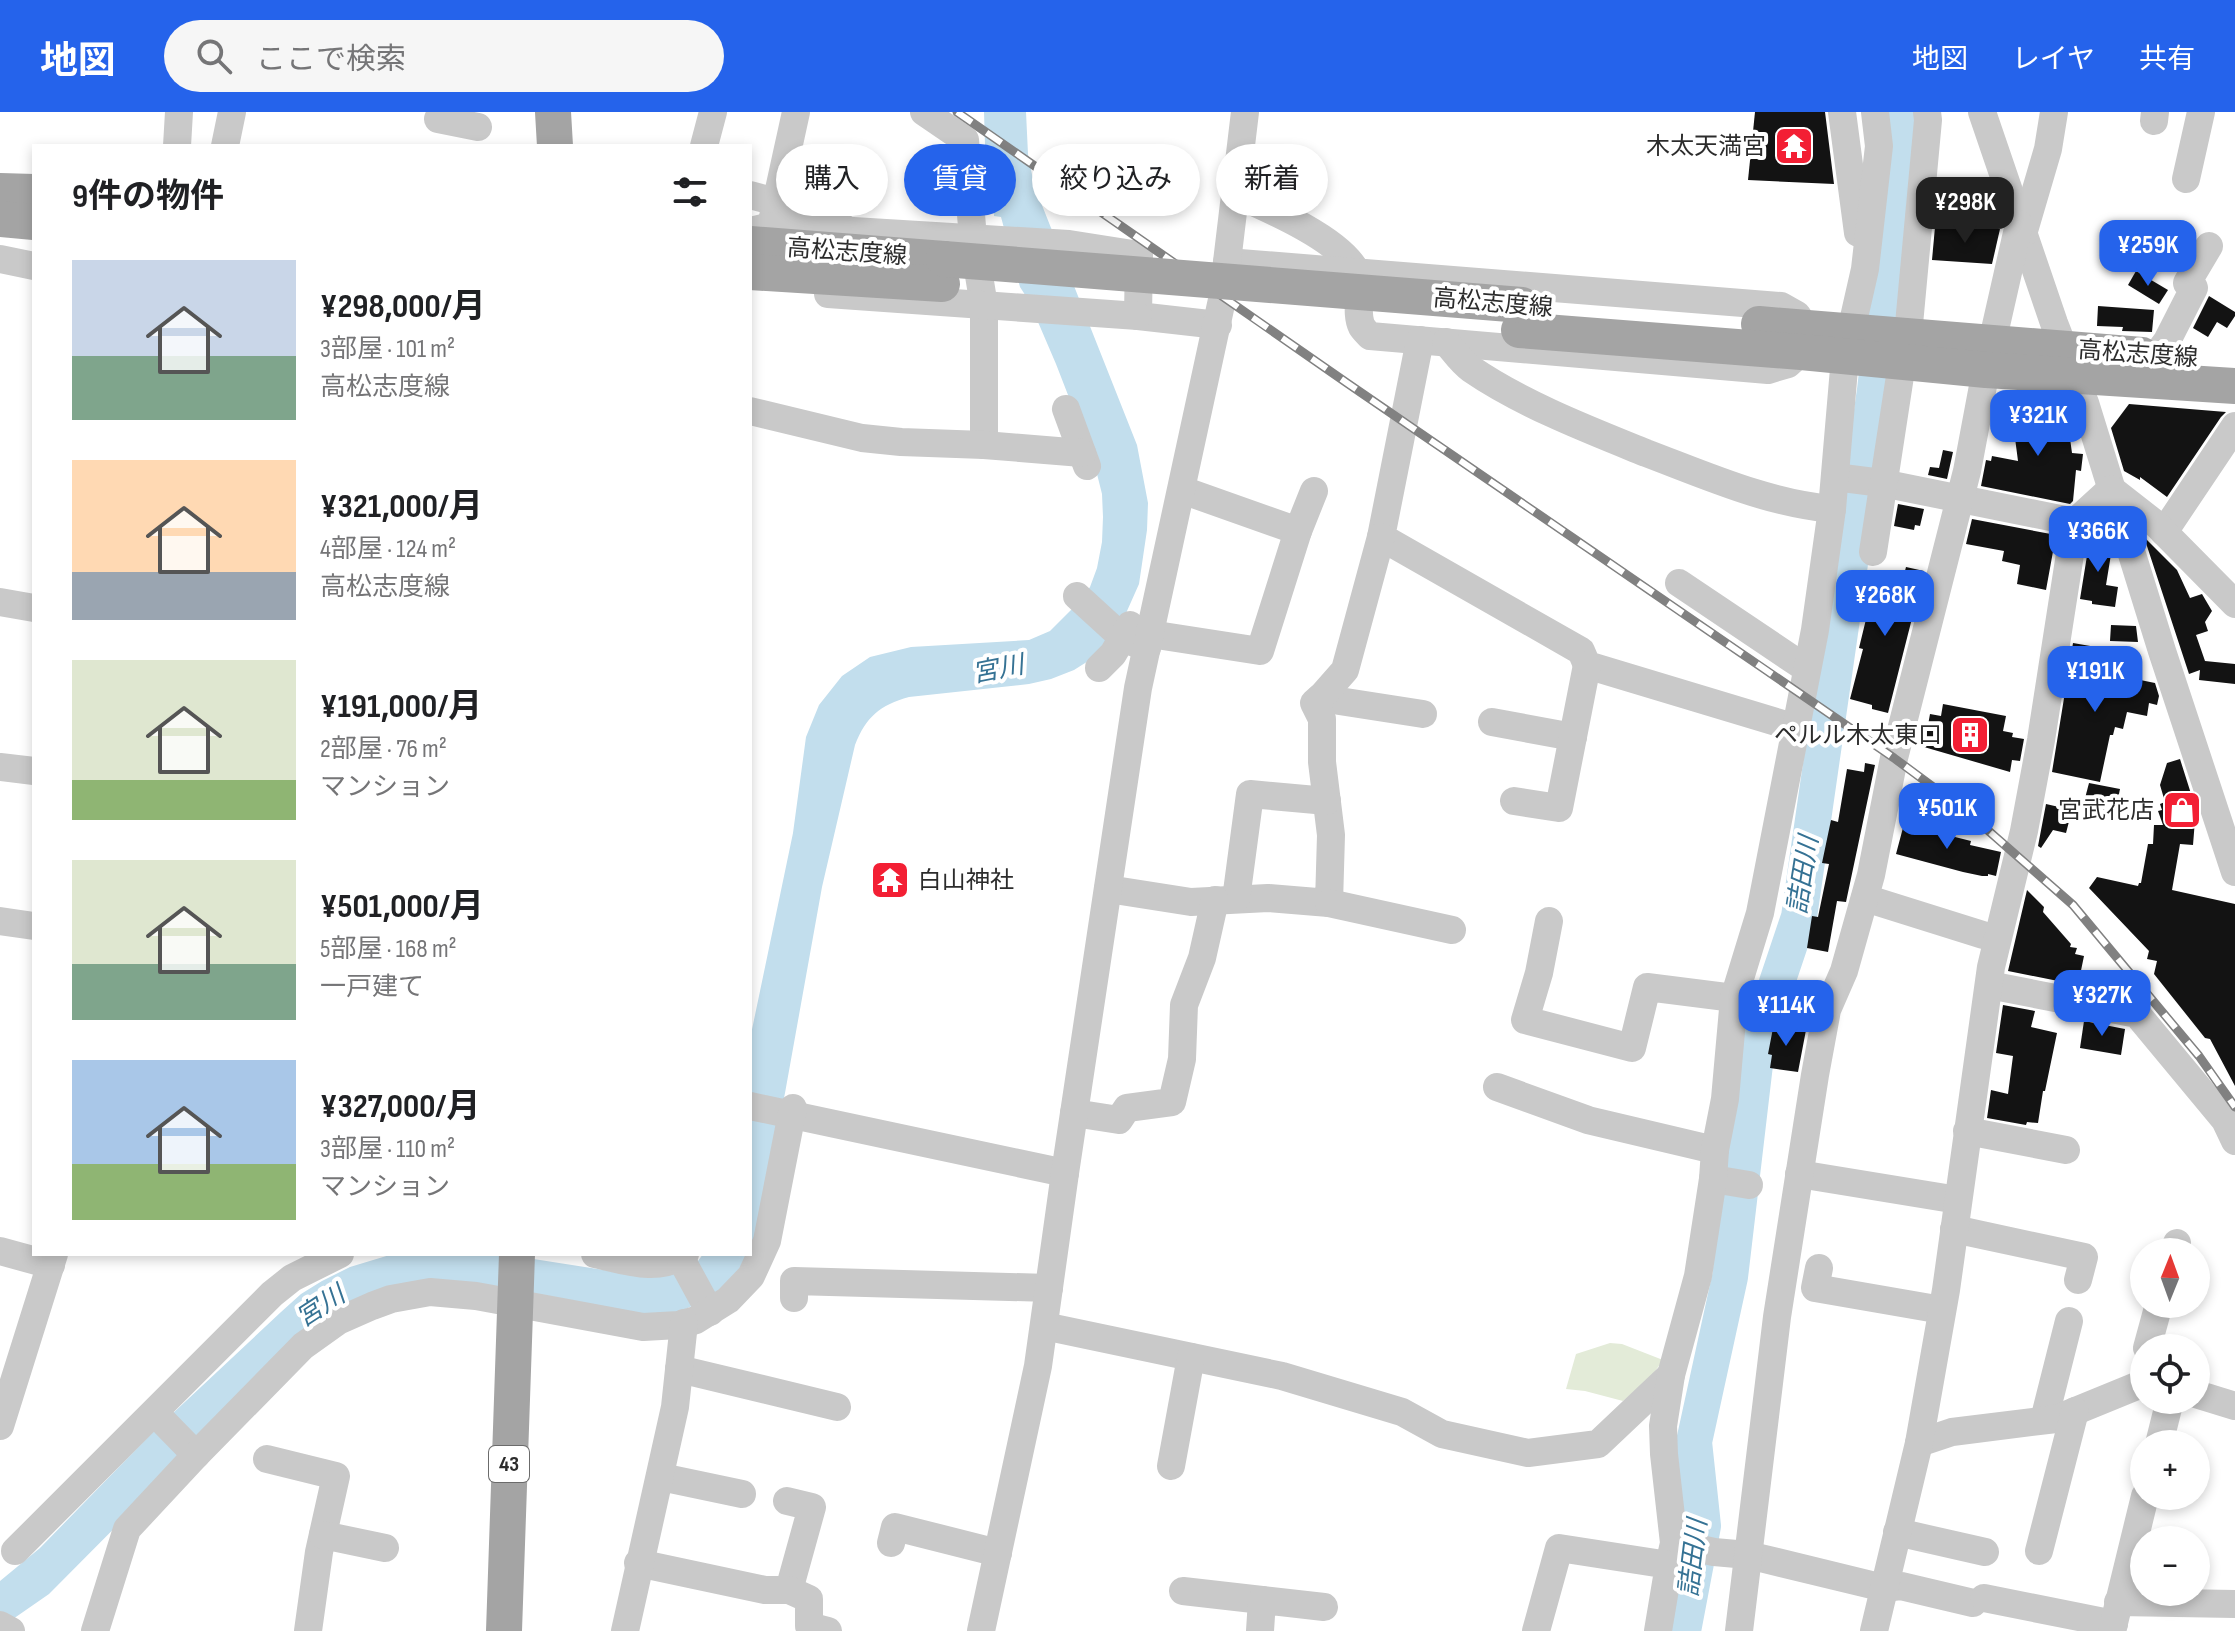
<!DOCTYPE html>
<html lang="ja">
<head>
<meta charset="utf-8">
<style>
  body { margin:0; font-family:"Sofia Sans Condensed","Noto Sans JP",sans-serif; background:#f6f6f6; color:#202124; height:100vh; display:flex; flex-direction:column; font-size:30px; white-space:nowrap }
  * { box-sizing:border-box; margin:0 }
  p { font-size:26px; color:#757577 }
  .icon { flex:none; width:44px; height:44px; fill:none; stroke:currentColor; stroke-width:2; stroke-linecap:round; stroke-linejoin:round }
  .map { position:relative; flex:1; overflow:hidden }
  .side { position:absolute; left:32px; top:32px; width:720px; height:1112px; display:flex; flex-direction:column; background:#fff; border-radius:0px; box-shadow:0 4px 12px #0003 }
  .side>* { flex:none }
  .hud { position:absolute; left:776px; top:32px; width:760px; height:72px; display:flex; gap:16px }
  .needle { width:52px; rotate:1deg }
  .fabs { position:absolute; left:2130px; top:1126px; display:grid; gap:16px }
  .fabs a { display:grid; place-items:center; width:80px; height:80px; border-radius:50%; background:#fff; box-shadow:0 4px 12px #0003; font-size:40px }
  .price { position:absolute; translate:-50% -68px; padding:0 18px; border-radius:16px; background:#2563eb; color:#fff; font-size:26px; line-height:52px; filter:drop-shadow(0 2px 4px #0008) }
  .price::after { content:''; position:absolute; left:50%; top:48px; width:24px; height:18px; margin-left:-12px; background:inherit; clip-path:polygon(0 0,100% 0,50% 100%) }
  .price.active { background:#222; color:#fff }
  ul { padding:0; list-style:none }
  li { display:flex; align-items:center; gap:24px; height:200px; padding:0 40px }
  li span { display:grid; place-items:center; flex:none; width:224px; height:160px; border-radius:0px; color:#555 }
  li>.icon { margin-inline-start:auto }
  span .icon { width:96px; height:96px; fill:#fffc; stroke-width:1 }
  li b { font-size:34px }
  h2 { display:flex; justify-content:space-between; align-items:center; height:96px; padding:0 40px; font-size:34px }
  .pill { padding:0 28px; border-radius:36px; background:#fff; box-shadow:0 4px 12px #0003; font-size:28px; line-height:72px }
  .pill.active { background:#2563eb; color:#fff }
  header { display:flex; align-items:center; gap:48px; box-sizing:border-box; height:112px; padding:0 40px; background:#2563eb; color:#fff }
  header strong { font-size:38px }
  nav { display:flex; gap:44px; margin-inline-start:auto; font-size:28px }
  .search { width:560px; height:72px; background:#f6f6f6; display:flex; align-items:center; gap:20px; box-sizing:border-box; padding:0 28px; border-radius:44px; color:#757577; font-size:30px }
  .map>svg:first-child { display:block }
</style>
</head>
<body>
<header>
<strong>地図</strong>
<div class="search"><svg class="icon" aria-label="search" viewBox="0 0 24 24"><circle cx="10" cy="10" r="6"/><path d="M15 15l6 6"/></svg>ここで検索</div>
<nav><a>地図</a><a>レイヤ</a><a>共有</a></nav>
</header>
<div class="map">
<svg width="2235" height="1519" viewBox="0 0 2235 1519">
  <rect width="100%" height="100%" fill="#fff"/>
  <path fill="#e3ebd8" d="M1610,1231L1622,1232L1663,1248L1651,1265L1623,1289L1585,1279L1566,1277L1576,1242Z"/>
  <path fill="#c2deed" d="M984,0H1026L1028,42L1034,73L1137,333L1148,391L1147,418L1139,472L1123,508L1093,546L1074,558L1051,567L1029,572L909,585C880,593 866,605 855,633L822,775L785,981L752,1141L727,1178L668,1205L395,1176L198,1332L49,1482L0,1516V1469L40,1436L156,1317L281,1200L301,1182L322,1169L350,1155L393,1142H501L636,1163L698,1149L703,1142H750V927L793,721L806,625L819,593L842,564L870,545L911,535L1029,528L1050,519L1080,489L1090,475L1097,456L1102,430L1103,405L1102,382L1094,350L1056,252L1029,189L1020,175L1001,105L994,104L993,84L985,33Z"/>
  <g fill="none" stroke-linecap="round" stroke-linejoin="round">
    <path stroke="#c2deed" stroke-width="36" d="M1683,1519L1703,1414L1694,1330L1730,1165L1758,927L1799,805L1875,278L1902,40L1900,0"/>
  </g>
  <g fill="#131313">
    <path d="M1755,0H1825L1834,72L1748,68Z"/>
    <path d="M1935,115L2000,117L1992,152L1932,148Z"/>
    <path d="M2136,159L2168,178L2159,192L2128,173Z"/>
    <path d="M2209,184L2235,200V204L2227,216L2217,210L2208,225L2193,216Z"/>
    <path d="M2098,194L2154,198L2152,220L2122,219L2123,215L2097,214Z"/>
    <path d="M2024,282L2045,283V291H2057V313L2068,312L2072,341L2083,342L2081,359L2076,358L2073,389L2070,392L1981,374L1986,348L1991,349L1992,344L2018,349L2015,326L2025,325Z"/>
    <path d="M2129,292L2226,300L2221,305L2167,385L2140,365V368L2124,359L2111,316Z"/>
    <path d="M1943,338L1953,340L1947,367L1928,363L1930,355L1939,356Z"/>
    <path d="M1898,392L1924,397L1920,414L1915,413L1914,418L1894,414Z"/>
    <path d="M1972,407L2056,423L2046,478L2017,472L2020,453L2002,449L2004,439L1966,432Z"/>
    <path d="M2091,419L2103,421L2101,430L2108,431V435L2112,436L2106,473L2118,475L2115,495L2092,492V489L2080,487Z"/>
    <path d="M2144,425L2177,458L2190,486L2202,482L2212,499L2205,510L2208,519L2196,523L2205,549L2235,552V572L2199,568L2200,558L2189,562Z"/>
    <path d="M1906,455L1924,459L1888,601L1872,597V593L1850,587L1863,537L1859,536L1869,495L1865,494L1871,466L1902,470Z"/>
    <path d="M2111,513L2136,514L2138,530L2110,529Z"/>
    <path d="M2073,531L2096,535L2091,558L2155,571L2159,584L2157,593L2149,591L2147,604L2127,600L2123,617L2115,615L2113,623H2110L2100,670L2052,660Z"/>
    <path d="M1943,592L2006,604L2003,619L2013,621L2012,625L2024,627L2020,649L2012,648L2010,660L1924,635L1930,602L1941,604Z"/>
    <path d="M2180,647L2199,707L2195,708L2193,733L2180,732L2172,778L2235,792V974L2210,927L2205,926L2154,862L2157,849L2147,847L2149,839L2089,776L2097,765L2138,774L2139,771H2141L2148,732H2153L2154,713H2163L2158,699L2162,698L2160,692L2165,690L2160,673L2167,651Z"/>
    <path d="M1865,651L1875,653L1846,790L1837,789L1828,840L1807,836L1812,804L1818,805L1829,752L1822,751L1831,708L1838,710L1847,657L1864,660Z"/>
    <path d="M2089,671L2120,677L2115,701L2083,694Z"/>
    <path d="M2046,692L2072,698L2066,721L2053,718L2041,736L2038,734Z"/>
    <path d="M1904,712L1931,719L1933,712L1949,716L1947,723L1971,729L1970,733L2001,740L1996,764L1988,762V764H1982L1963,760L1896,742Z"/>
    <path d="M2027,778L2044,795L2043,800L2071,832L2070,835L2077,836L2075,842L2084,844L2078,873L2008,859Z"/>
    <path d="M2003,893L2035,899L2031,915L2057,921L2045,979H2043L2038,1011L2027,1010L2026,1013L1987,1006L1991,978L2008,982L2013,944L1996,941Z"/>
    <path d="M2084,909L2125,917L2121,943L2080,936Z"/>
    <path d="M1774,911L1806,918L1798,960L1770,956L1772,943L1768,942Z"/>
  </g>
  <g fill="none" stroke-linecap="round" stroke-linejoin="round">
    <g stroke="#c9c9c9" stroke-width="28">
      <path d="M924,0L965,28L973,127L984,194V333"/>
      <path d="M1842,0L1858,121"/>
      <path d="M1982,0L2054,211L2085,291L2162,539L2235,760"/>
      <path d="M438,7L478,15"/>
      <path d="M2154,9L2155,0"/>
      <path d="M177,34L179,0"/>
      <path d="M225,34L232,0"/>
      <path d="M704,34L713,0"/>
      <path d="M2186,67L2201,0"/>
      <path d="M1235,82C1267,96 1340,127 1356,159C1364,175 1354,199 1362,215C1364,218 1367,221 1370,224L1768,258L1788,252L1801,240"/>
      <path d="M750,83L838,107"/>
      <path d="M773,105L796,0"/>
      <path d="M750,119L771,114L1069,132L1139,143L1138,204L1218,213"/>
      <path d="M2023,122L2048,37L2054,0"/>
      <path d="M0,147L34,154"/>
      <path d="M1227,150L1781,194L1797,203L1805,215"/>
      <path d="M828,182L1138,204"/>
      <path d="M1908,223L1928,8L1927,0"/>
      <path d="M1420,228L1381,425L1581,539L1587,553L1796,616"/>
      <path d="M1446,230C1454,239 1461,250 1471,257C1522,292 1589,318 1646,341C1707,364 1767,391 1832,397"/>
      <path d="M1992,231L2019,112"/>
      <path d="M2156,244L2167,229L2194,176L2187,171L2209,134"/>
      <path d="M1066,297L1087,354"/>
      <path d="M750,299L862,326L901,330L984,333L1082,341"/>
      <path d="M1835,365L1882,371L2075,410"/>
      <path d="M1182,378L1298,419"/>
      <path d="M2164,420L2235,314"/>
      <path d="M1873,440L1902,251"/>
      <path d="M1679,471L1807,557"/>
      <path d="M1077,484L1123,526L1147,536"/>
      <path d="M0,490L34,496"/>
      <path d="M1150,522L1260,539L1298,419L1314,379"/>
      <path d="M1099,556L1113,542L1130,513"/>
      <path d="M1320,586L1423,602"/>
      <path d="M1492,610L1573,625"/>
      <path d="M0,655L34,659"/>
      <path d="M1514,689L1559,696L1587,553"/>
      <path d="M1108,777L1191,790L1268,786L1329,791L1331,723L1322,650V607L1314,591L1323,583L1345,558L1381,425"/>
      <path d="M1865,786L1983,823"/>
      <path d="M1236,787L1250,682L1327,689"/>
      <path d="M1329,791L1452,818"/>
      <path d="M0,809L34,814"/>
      <path d="M1549,809L1539,861L1525,908L1632,936L1647,875L1734,886"/>
      <path d="M1989,873L2137,902L2225,1008L2235,1029"/>
      <path d="M1497,975L1588,1008L1715,1038"/>
      <path d="M750,994L1065,1061"/>
      <path d="M1074,1001L1119,1008L1127,996L1172,990L1182,947L1184,893L1202,846L1215,788"/>
      <path d="M1967,1019L2066,1038"/>
      <path d="M1799,1062L1958,1088"/>
      <path d="M1713,1067L1749,1073"/>
      <path d="M1954,1117L2084,1145L2078,1168"/>
      <path d="M0,1139L51,1153"/>
      <path d="M2174,1140L2177,1131"/>
      <path d="M595,1142C624,1148 658,1161 685,1142"/>
      <path d="M680,1145L710,1200"/>
      <path d="M1819,1156L1815,1176L1942,1198"/>
      <path d="M794,1186V1169L1049,1176"/>
      <path d="M1044,1214L1282,1264L1402,1300L1442,1322L1528,1341L1598,1332L1671,1263"/>
      <path d="M2147,1236L2159,1192"/>
      <path d="M679,1257L837,1295"/>
      <path d="M2196,1282L2235,1294"/>
      <path d="M155,1301L196,1343"/>
      <path d="M2044,1308L2069,1209"/>
      <path d="M0,1314L54,1142"/>
      <path d="M1919,1331L1952,1320L2056,1307L2144,1271"/>
      <path d="M2159,1332L2170,1288"/>
      <path d="M267,1347L336,1364L319,1440L308,1519"/>
      <path d="M1171,1354L1191,1245"/>
      <path d="M661,1365L742,1382"/>
      <path d="M787,1389L812,1395L789,1478"/>
      <path d="M1897,1420L1985,1440"/>
      <path d="M323,1423L385,1436"/>
      <path d="M891,1431L895,1415L998,1441"/>
      <path d="M1674,1431L1714,1440L1748,1443L1884,1476L1901,1474L1973,1491"/>
      <path d="M15,1439L272,1182L292,1166L340,1142"/>
      <path d="M2039,1439L2075,1299"/>
      <path d="M638,1451L765,1478H789L809,1487V1514L828,1519"/>
      <path d="M1669,1453L1674,1431L1664,1342L1663,1314L1671,1263L1698,1164L1713,1067L1715,1038L1725,987L1734,886L1760,801L1815,518L1832,397L1845,245L1865,157L1879,34L1875,0"/>
      <path d="M1183,1479L1262,1488"/>
      <path d="M1984,1486L2114,1512"/>
      <path d="M2118,1490L2235,1492"/>
      <path d="M0,1513L11,1519"/>
      <path d="M95,1519L127,1417L196,1343L303,1234L338,1209L372,1194L391,1187L430,1180L476,1184L643,1215L679,1213L696,1208L728,1188L751,1164L767,1129L793,996"/>
      <path d="M625,1519L675,1295L684,1211"/>
      <path d="M981,1519L1038,1254L1065,1061L1138,576L1223,183L1245,0"/>
      <path d="M1260,1519L1262,1488L1324,1495"/>
      <path d="M1536,1519L1559,1436L1669,1453L1658,1519"/>
      <path d="M1739,1519L1777,1205L1815,963L1827,898L1844,859L1871,763L1894,646L1967,359L1986,258"/>
      <path d="M1874,1519L1919,1331L1946,1178L1991,855L2024,719L2041,628L2075,410L2111,377L2157,413L2235,492"/>
      <path d="M2112,1519L2145,1384"/>
    </g>
    <g stroke="#a4a4a4" stroke-width="36">
      <path d="M553,0L555,34"/>
      <path d="M0,79L34,80"/>
      <path d="M0,107L34,110"/>
      <path d="M750,132L944,147"/>
      <path d="M750,160L942,172"/>
      <path d="M1759,212L2142,243"/>
      <path d="M1519,218L1801,240L1986,258L2235,274"/>
      <path d="M504,1519L517,1142"/>
    </g>
    <defs>
      <path id="rail" d="M957,0L1347,271L1894,646L1967,700L2073,793L2199,944L2235,995"/>
    </defs>
    <use href="#rail" stroke="#818181" stroke-width="9"/>
    <use href="#rail" stroke="#fff" stroke-width="6" stroke-dasharray="18" stroke-linecap="butt"/>
    <path stroke="#a4a4a4" stroke-width="36" d="M944,147L1522,193"/>
  </g>
  <defs>
    <symbol id="temple-square" viewBox="-11 -11 22 22"><rect x="-9" y="-9" width="18" height="18" rx="4" fill="#f31f34" stroke="#fff"/><path d="M0-6L5-2H3V0L6.5 2.5H4V6H1.5V3h-3V6H-4V2.5H-6.5L-3 0V-2H-5Z" fill="#fff"/></symbol>
    <symbol id="building-square" viewBox="-11 -11 22 22"><rect x="-9" y="-9" width="18" height="18" rx="4" fill="#f31f34" stroke="#fff"/><path d="M-4-6H4V6H1V3H-1V6H-4ZM-2.5-4.3h1.7v1.8h-1.7ZM.8-4.3h1.7v1.8H.8ZM-2.5-1h1.7V.8h-1.7ZM.8-1h1.7V.8H.8Z" fill="#fff"/></symbol>
    <symbol id="shop-square" viewBox="-11 -11 22 22"><rect x="-9" y="-9" width="18" height="18" rx="4" fill="#f31f34" stroke="#fff"/><path d="M-5-2.5h2.3a2.7 3.5 0 0 1 5.4 0H5L5.5 6h-11ZM-1.5-2.5h3a1.5 2.3 0 0 0-3 0Z" fill="#fff"/></symbol>
  </defs>
  <g fill-rule="evenodd">
    <use href="#temple-square" x="1772" y="12" width="44" height="44"/>
    <use href="#building-square" x="1948" y="601" width="44" height="44"/>
    <use href="#shop-square" x="2160" y="676" width="44" height="44"/>
    <use href="#temple-square" x="868" y="746" width="44" height="44"/>
  </g>
  <g text-anchor="middle" dominant-baseline="central" stroke-width="8" stroke-linejoin="round" paint-order="stroke">
    <rect fill="#fff" stroke="#6b6b6b" stroke-width="2" x="489" y="1334" width="40" height="36" rx="6"/>
    <g font-size="22" font-weight="bold" fill="#2c2c2c">
      <text x="509" y="1352">43</text>
    </g>
    <g font-size="24" fill="#2c2c2c" stroke="#fff" text-anchor="end">
      <text x="1766" y="34">木太天満宮</text>
      <text x="1942" y="623">ペルル木太東口</text>
      <text x="2154" y="698">宮武花店</text>
      <text x="918" y="768" text-anchor="start">白山神社</text>
    </g>
    <g font-size="24" fill="#2c2c2c" stroke="#fff">
      <text transform="translate(847 140) rotate(4)">高松志度線</text>
      <text transform="translate(1493 191) rotate(5)">高松志度線</text>
      <text transform="translate(2138 242) rotate(4)">高松志度線</text>
    </g>
    <g font-size="26" font-style="italic" fill="#357294" stroke="#fff">
      <text transform="translate(998 558) rotate(-11)">宮川</text>
      <text transform="translate(1804 763) rotate(-81)">詰田川</text>
      <text transform="translate(321 1195) rotate(-33)">宮川</text>
      <text transform="translate(1694 1446) rotate(-83)">詰田川</text>
    </g>
  </g>
</svg>
<div class="fabs">
<a><svg class="needle" viewBox="-14 -14 28 28"><path d="M0-13l5 13h-10z" fill="#e53935"/><path d="M0 13l5-13h-10z" fill="#757577"/></svg></a>
<a><svg class="icon" aria-label="locate" viewBox="0 0 24 24"><circle cx="12" cy="12" r="6"/><path d="M12 2v4M12 18v4M2 12h4M18 12h4"/></svg></a>
<a>+</a>
<a>−</a>
</div>
<b class="price active" style="left:1965px;top:133px">¥298K</b>
<b class="price" style="left:2148px;top:176px">¥259K</b>
<b class="price" style="left:2038px;top:346px">¥321K</b>
<b class="price" style="left:2098px;top:462px">¥366K</b>
<b class="price" style="left:1885px;top:526px">¥268K</b>
<b class="price" style="left:2095px;top:602px">¥191K</b>
<b class="price" style="left:1947px;top:739px">¥501K</b>
<b class="price" style="left:2102px;top:926px">¥327K</b>
<b class="price" style="left:1786px;top:936px">¥114K</b>
<div class="hud">
<a class="pill">購入</a>
<a class="pill active">賃貸</a>
<a class="pill">絞り込み</a>
<a class="pill">新着</a>
</div>
<section class="side">
<h2>9件の物件<svg class="icon" aria-label="filters" viewBox="0 0 24 24"><path d="M4 7h16M4 17h16"/><circle cx="9" cy="7" r="2"/><circle cx="15" cy="17" r="2"/></svg></h2>
<ul>
<li><span style="background:linear-gradient(#c9d6e8 60%,#7fa58c 0)"><svg class="icon" aria-label="home" viewBox="0 0 24 24"><path d="M3 11l9-7 9 7M6 9v11h12V9"/></svg></span><div><b>¥298,000/月</b><p>3部屋 · 101 m²</p><p>高松志度線</p></div></li>
<li><span style="background:linear-gradient(#ffd9b3 70%,#9aa5b1 0)"><svg class="icon" aria-label="home" viewBox="0 0 24 24"><path d="M3 11l9-7 9 7M6 9v11h12V9"/></svg></span><div><b>¥321,000/月</b><p>4部屋 · 124 m²</p><p>高松志度線</p></div></li>
<li><span style="background:linear-gradient(#dfe7d0 75%,#8fb573 0)"><svg class="icon" aria-label="home" viewBox="0 0 24 24"><path d="M3 11l9-7 9 7M6 9v11h12V9"/></svg></span><div><b>¥191,000/月</b><p>2部屋 · 76 m²</p><p>マンション</p></div></li>
<li><span style="background:linear-gradient(#dfe7d0 65%,#7fa58c 0)"><svg class="icon" aria-label="home" viewBox="0 0 24 24"><path d="M3 11l9-7 9 7M6 9v11h12V9"/></svg></span><div><b>¥501,000/月</b><p>5部屋 · 168 m²</p><p>一戸建て</p></div></li>
<li><span style="background:linear-gradient(#a9c7e8 65%,#8fb573 0)"><svg class="icon" aria-label="home" viewBox="0 0 24 24"><path d="M3 11l9-7 9 7M6 9v11h12V9"/></svg></span><div><b>¥327,000/月</b><p>3部屋 · 110 m²</p><p>マンション</p></div></li>
</ul>
</section>
</div>
</body>
</html>
